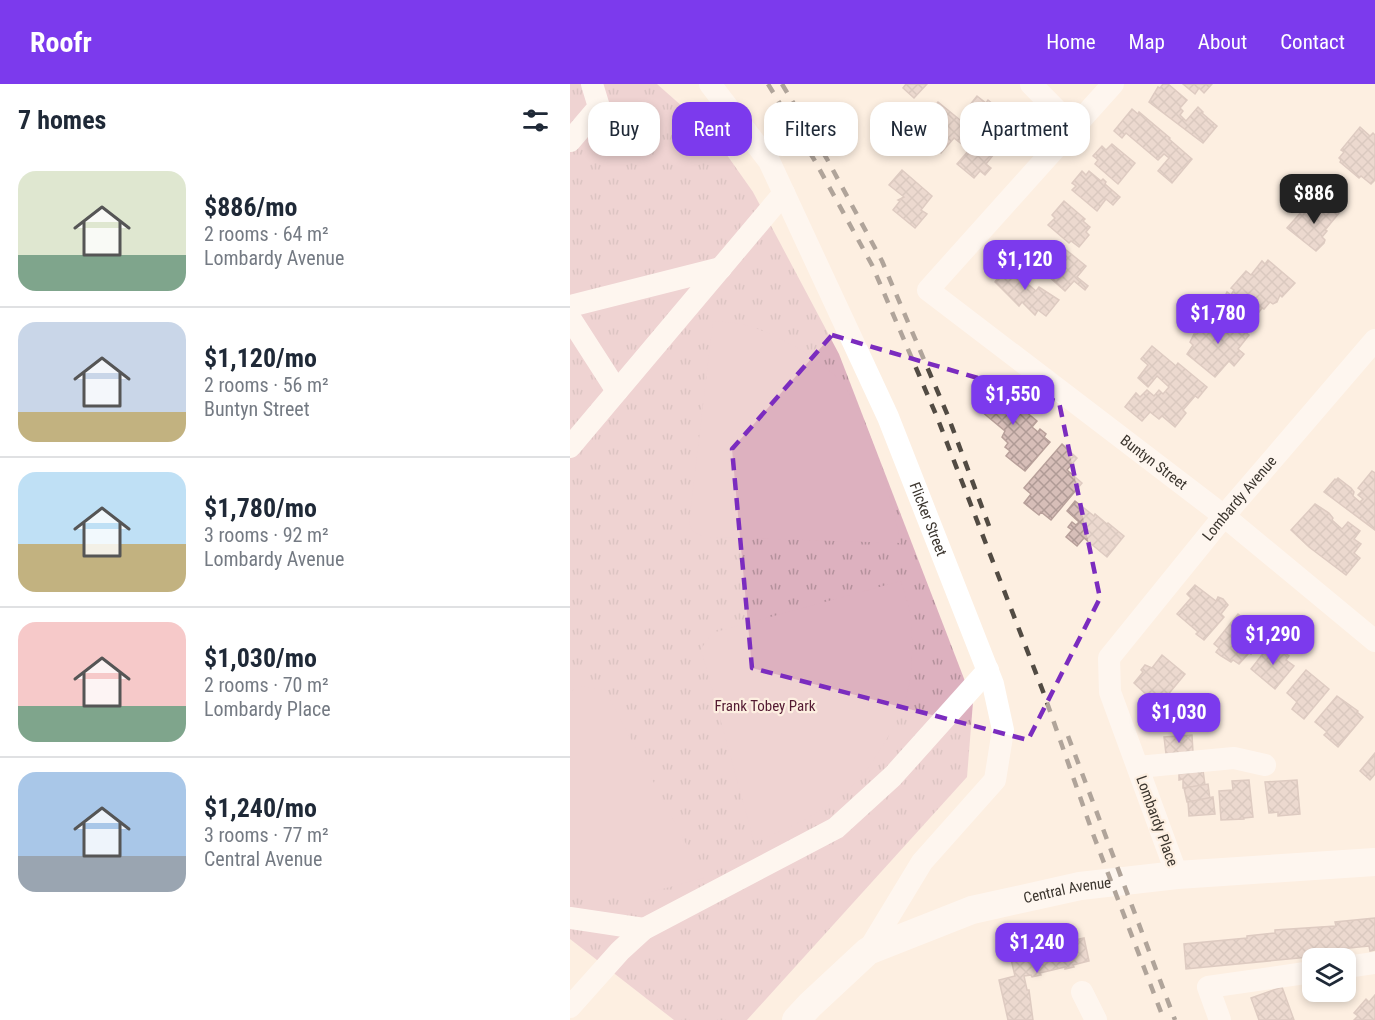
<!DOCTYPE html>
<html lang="en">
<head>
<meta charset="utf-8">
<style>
  body { margin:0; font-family:"Roboto Condensed",sans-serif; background:#f6f6f7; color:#1f2937; height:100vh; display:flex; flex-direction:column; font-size:22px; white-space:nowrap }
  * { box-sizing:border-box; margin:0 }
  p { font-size:20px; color:#747a83 }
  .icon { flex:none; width:33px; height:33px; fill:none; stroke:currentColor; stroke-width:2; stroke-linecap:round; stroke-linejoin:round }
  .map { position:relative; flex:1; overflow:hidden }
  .sheet { display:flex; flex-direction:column; background:#fff; width:570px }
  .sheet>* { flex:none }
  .guide { position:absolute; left:18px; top:18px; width:570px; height:54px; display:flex; gap:12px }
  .tools { position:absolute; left:732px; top:864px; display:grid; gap:12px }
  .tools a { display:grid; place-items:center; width:54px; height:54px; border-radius:12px; background:#fff; box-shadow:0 3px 9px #0003; font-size:30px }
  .price { position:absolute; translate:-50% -51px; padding:0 14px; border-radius:12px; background:#7c3aed; color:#fff; font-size:20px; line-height:39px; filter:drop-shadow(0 2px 3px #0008) }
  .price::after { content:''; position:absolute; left:50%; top:36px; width:18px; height:14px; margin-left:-9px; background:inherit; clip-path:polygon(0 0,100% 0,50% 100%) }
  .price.selected { background:#222; color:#fff }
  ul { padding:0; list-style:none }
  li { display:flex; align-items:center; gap:18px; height:150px; padding:0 18px }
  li+li { border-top:2px solid #e0e1e3 }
  li span { display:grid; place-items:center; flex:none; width:168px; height:120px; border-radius:18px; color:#555 }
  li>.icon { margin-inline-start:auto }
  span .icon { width:72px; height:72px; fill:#fffc; stroke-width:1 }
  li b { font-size:26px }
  h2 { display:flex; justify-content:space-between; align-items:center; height:72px; padding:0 18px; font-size:26px }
  .pill { padding:0 21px; border-radius:18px; background:#fff; box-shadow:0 3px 9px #0003; font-size:21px; line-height:54px }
  .pill.selected { background:#7c3aed; color:#fff }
  header { display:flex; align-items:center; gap:36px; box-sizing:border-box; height:84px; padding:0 30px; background:#7c3aed; color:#fff }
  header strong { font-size:28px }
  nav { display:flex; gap:33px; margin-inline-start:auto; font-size:21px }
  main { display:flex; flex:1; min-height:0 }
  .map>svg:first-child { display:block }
</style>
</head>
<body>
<header>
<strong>Roofr</strong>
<nav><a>Home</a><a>Map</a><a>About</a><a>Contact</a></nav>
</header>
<main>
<section class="sheet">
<h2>7 homes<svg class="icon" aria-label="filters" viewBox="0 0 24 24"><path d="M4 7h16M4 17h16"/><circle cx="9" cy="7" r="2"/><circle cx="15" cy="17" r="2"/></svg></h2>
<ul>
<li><span style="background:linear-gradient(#dfe7d0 70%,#7fa58c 0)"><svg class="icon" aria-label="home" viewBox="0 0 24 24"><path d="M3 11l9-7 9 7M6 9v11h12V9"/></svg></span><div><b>$886/mo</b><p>2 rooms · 64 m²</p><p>Lombardy Avenue</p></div></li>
<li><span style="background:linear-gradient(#c9d6e8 75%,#c2b280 0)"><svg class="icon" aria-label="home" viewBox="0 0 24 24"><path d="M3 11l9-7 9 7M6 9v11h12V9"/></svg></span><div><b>$1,120/mo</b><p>2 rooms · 56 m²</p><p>Buntyn Street</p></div></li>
<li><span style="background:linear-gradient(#bfe0f5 60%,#c2b280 0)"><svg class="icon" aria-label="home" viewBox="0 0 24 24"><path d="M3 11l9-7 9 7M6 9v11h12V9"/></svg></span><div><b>$1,780/mo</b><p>3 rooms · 92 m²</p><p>Lombardy Avenue</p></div></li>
<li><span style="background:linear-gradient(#f6c9c9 70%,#7fa58c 0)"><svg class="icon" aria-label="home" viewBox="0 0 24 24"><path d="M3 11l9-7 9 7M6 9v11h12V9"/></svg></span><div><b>$1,030/mo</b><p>2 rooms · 70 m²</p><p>Lombardy Place</p></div></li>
<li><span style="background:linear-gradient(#a9c7e8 70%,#9aa5b1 0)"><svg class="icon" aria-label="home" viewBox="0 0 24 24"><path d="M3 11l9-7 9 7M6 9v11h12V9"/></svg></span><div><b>$1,240/mo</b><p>3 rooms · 77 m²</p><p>Central Avenue</p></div></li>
</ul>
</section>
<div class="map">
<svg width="805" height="936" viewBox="0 0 805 936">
  <defs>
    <pattern id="grass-tufts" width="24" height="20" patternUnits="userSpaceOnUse" patternTransform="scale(1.5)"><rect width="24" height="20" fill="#ddb1bf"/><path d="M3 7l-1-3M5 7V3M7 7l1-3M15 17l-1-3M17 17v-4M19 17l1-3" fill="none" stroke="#b4919c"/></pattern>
    <pattern id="building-cross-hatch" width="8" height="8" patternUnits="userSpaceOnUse" patternTransform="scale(1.5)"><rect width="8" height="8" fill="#d7beb8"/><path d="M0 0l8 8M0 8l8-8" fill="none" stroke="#b09b96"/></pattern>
  </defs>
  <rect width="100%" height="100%" fill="#fdefe1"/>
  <path fill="url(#grass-tufts)" d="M0,0H87L140,47L183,108L269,270L403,618L397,693L177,936H104L0,855Z"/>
  <g fill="#ddb1bf">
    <path d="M143,237C152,238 162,238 171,240C200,246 250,274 270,297C301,333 320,412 331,459L134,453L123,447L119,439Z"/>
    <path d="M331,497C334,508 338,518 340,528C343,546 343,584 339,602C330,640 298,693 266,716C241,734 213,747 184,758L131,565L142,549Z"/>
    <path d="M8,602L35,606L134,794L66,812H0V608Z"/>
  </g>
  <g fill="url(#building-cross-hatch)" stroke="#b8a09a" stroke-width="1.5">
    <path d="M336,0H357L344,14L333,4Z"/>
    <path d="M593,0H598L617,16L610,24L613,27L610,31L616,37L628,23L633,28L632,29L647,42L633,59L579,18L588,3L590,4Z"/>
    <path d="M613,0H642L634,9L629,4L625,10Z"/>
    <path d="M407,12L416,19L418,16L435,30L432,33L441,40L426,59L392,31Z"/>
    <path d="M368,18L422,62L418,66L424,70L416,80L421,84L415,91L410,87L404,94L387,80L399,66L384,54L371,69L350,52L364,36L358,31Z"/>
    <path d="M562,25L568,30L569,28L600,54L599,55L622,75L602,99L588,87L599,74L594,70L588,76L556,49L552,54L544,47Z"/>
    <path d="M790,43L800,52L803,49L805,51V96L801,100L791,92L789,94L770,78L771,76L769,74L774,68L771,66Z"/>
    <path d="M542,60L565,79L548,100L525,80L528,76L523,72L532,62L536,66Z"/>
    <path d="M332,86L362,112L351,126L357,130L345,144L323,126L330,117L328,116L334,113L319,101Z"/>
    <path d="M512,87L516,91L519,87L531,97L533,95L536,98L535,100L550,113L543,121L536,115L527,127L502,106L506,102L502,99Z"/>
    <path d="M752,116L769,129L755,146L757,147L752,153L755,156L754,159L746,167L717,144L732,127L734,129L738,125L742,128Z"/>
    <path d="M494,117L515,135L513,137L520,143L516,148L519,151L509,163L501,157L499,159L478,141L485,134L482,131Z"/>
    <path d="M490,161L516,182L507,193L518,202L515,206L504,197L495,207L470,185Z"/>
    <path d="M698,176L725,199L712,213L710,211L707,218L703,220L700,218L694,225L692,224L683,236L655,212L657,208L661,211L664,206L661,204L676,187L681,191L692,177L695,180Z"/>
    <path d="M444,179L458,191L453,196L466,207L469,203L489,216L476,232L468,226L465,231L452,218L449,222L425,198L432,188L436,185L438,186Z"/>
    <path d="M653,230L679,251L668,265L674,270L664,282L659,277L645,293L617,270L623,261L620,258L624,250H627L637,237L641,240L648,231L651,233Z"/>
    <path d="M582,262L606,282L608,279L637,303L628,314L625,312L613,326L616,329L605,343L592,332L589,335L580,328L572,337L555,323L566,309L570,313L577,306L584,312L589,306L593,310L599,303L587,292L578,303L568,294L578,281L571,275Z"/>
    <path d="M419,297L467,337L462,343L468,348L470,345L476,350L474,353L480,358L455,387L436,372L440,367L435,363L438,359L432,353L435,347L406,323L413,314L408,310Z"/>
    <path d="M492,360L507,374L497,386L512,399L481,436L471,428L469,431L454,419L461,410L454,404Z"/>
    <path d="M802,387L805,389V446L754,408L765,395L766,396L768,394L781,404L784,408L783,412L790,418L793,415L788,411L792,407L788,404Z"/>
    <path d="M505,417L524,432L525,430L537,440L538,439L554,452L537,473L514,454L507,462L496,453L502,446L498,443L502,438L506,441L509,438L497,427Z"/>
    <path d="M745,420L759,429L763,434L762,436L772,445L778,438L790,447L784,455L791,460L784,469L790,474L776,491L739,463L721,446Z"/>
    <path d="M625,501L646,517L648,513L653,515L658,521L651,530L654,533L634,556L626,550L628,548L607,530L621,514L617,510Z"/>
    <path d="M668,530L687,545L684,549L691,555L684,563L686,565L681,570L679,569L669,580L663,576L661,578L651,572L646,568L649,564L644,560Z"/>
    <path d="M699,562L704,565L706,562L719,572L716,576L724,582L705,605L681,585Z"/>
    <path d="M592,571L615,590L591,619L582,612L580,614L564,599L573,588L571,586L575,581L582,584Z"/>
    <path d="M736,586L759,605L734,635L722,625L727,618L717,609Z"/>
    <path d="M767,612L788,627L787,628L793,633L768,663L754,651L757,648L745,638Z"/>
    <path d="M622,651L623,668L596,670L594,653Z"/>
    <path d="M805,669V690L800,696L790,687Z"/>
    <path d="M633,686L635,701L613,704V695L609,696V690Z"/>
    <path d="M679,696L683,733L674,734V735L651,736L649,707L663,706L662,697Z"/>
    <path d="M727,696L730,730L708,732V728L699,729L695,698Z"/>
    <path d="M638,700L640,715L617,718L614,704Z"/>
    <path d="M643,713L645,730L619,732L618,718Z"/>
    <path d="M805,834V866L800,867L799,862L769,865L770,870L616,885L614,860L677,854V852L705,849V846L766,842L765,838Z"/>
    <path d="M514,854L519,877L503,881L504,883L495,885V883L470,889L471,891L462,893L461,891L454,892L457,906H459L463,936H438L429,896L445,892L440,871Z"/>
    <path d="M712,903L724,936H689L681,914Z"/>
    <path d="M805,911V936H784L788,932L784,929L796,915L799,918Z"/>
  </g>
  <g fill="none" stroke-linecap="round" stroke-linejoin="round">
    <g stroke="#fff" stroke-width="22">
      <path id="s1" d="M140,0L199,77L318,333L423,600L433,646L425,696L352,778L298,867"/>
      <path d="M461,0L504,44"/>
      <path id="s2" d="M543,0L358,206L654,432L805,557"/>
      <path d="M0,57L29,23L22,0"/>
      <path d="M0,222L151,184"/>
      <path d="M0,234L47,307"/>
      <path d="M0,363L214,109"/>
      <path d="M568,683L664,674L695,681"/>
      <path id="s3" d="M607,791L540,608L539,574L654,432L805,256"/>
      <path d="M0,834L74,845"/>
      <path d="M776,883L805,879"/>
      <path d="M512,908L526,936"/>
      <path d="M0,923L50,867L74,845L266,744L323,692L418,586"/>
      <path d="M650,936L638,903L742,888"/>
    </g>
    <path stroke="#fff" stroke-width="28" id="s4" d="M226,936L240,921L298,867L402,826L510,802L607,791L805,778"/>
    <g stroke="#524b43" stroke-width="4.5" stroke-dasharray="10 10" stroke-linecap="butt">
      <path d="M198,0L245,77L302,181L367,333L474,610L523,750L594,936"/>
      <path d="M212,0L257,75L312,177L378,332L419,442"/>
      <path d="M498,652L605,936"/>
    </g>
  </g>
  <path d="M0 0H805V936H0ZM262,251L489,318L530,514L458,656L182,584L162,365Z" fill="#fdefe1" fill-opacity=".55" fill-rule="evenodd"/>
  <path fill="none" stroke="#7b2cbf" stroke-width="4.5" stroke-dasharray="12 8" stroke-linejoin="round" d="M262,251L489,318L530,514L458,656L182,584L162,365Z"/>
  <g text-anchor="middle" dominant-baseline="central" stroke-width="4.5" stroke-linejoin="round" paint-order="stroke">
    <g font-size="15" fill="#3b352e" stroke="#fdefe1">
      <text stroke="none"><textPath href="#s2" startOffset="561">Buntyn Street</textPath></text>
      <text stroke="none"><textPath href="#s3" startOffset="435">Lombardy Avenue</textPath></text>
      <text stroke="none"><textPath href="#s1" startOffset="489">Flicker Street</textPath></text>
      <text transform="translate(587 737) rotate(70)">Lombardy Place</text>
      <text stroke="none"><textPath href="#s4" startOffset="309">Central Avenue</textPath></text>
    </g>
    <g font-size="15" fill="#541a32" stroke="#fdefe1">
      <text x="195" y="622">Frank Tobey Park</text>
    </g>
  </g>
</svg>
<div class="tools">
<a><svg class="icon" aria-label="layers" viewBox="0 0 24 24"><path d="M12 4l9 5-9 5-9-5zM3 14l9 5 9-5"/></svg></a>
</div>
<b class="price selected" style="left:744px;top:141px">$886</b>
<b class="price" style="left:455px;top:207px">$1,120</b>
<b class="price" style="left:648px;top:261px">$1,780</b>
<b class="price" style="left:443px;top:342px">$1,550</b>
<b class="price" style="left:703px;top:582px">$1,290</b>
<b class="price" style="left:609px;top:660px">$1,030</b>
<b class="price" style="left:467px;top:890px">$1,240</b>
<div class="guide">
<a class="pill">Buy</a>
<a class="pill selected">Rent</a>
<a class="pill">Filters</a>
<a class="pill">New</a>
<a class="pill">Apartment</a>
</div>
</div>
</main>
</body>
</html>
